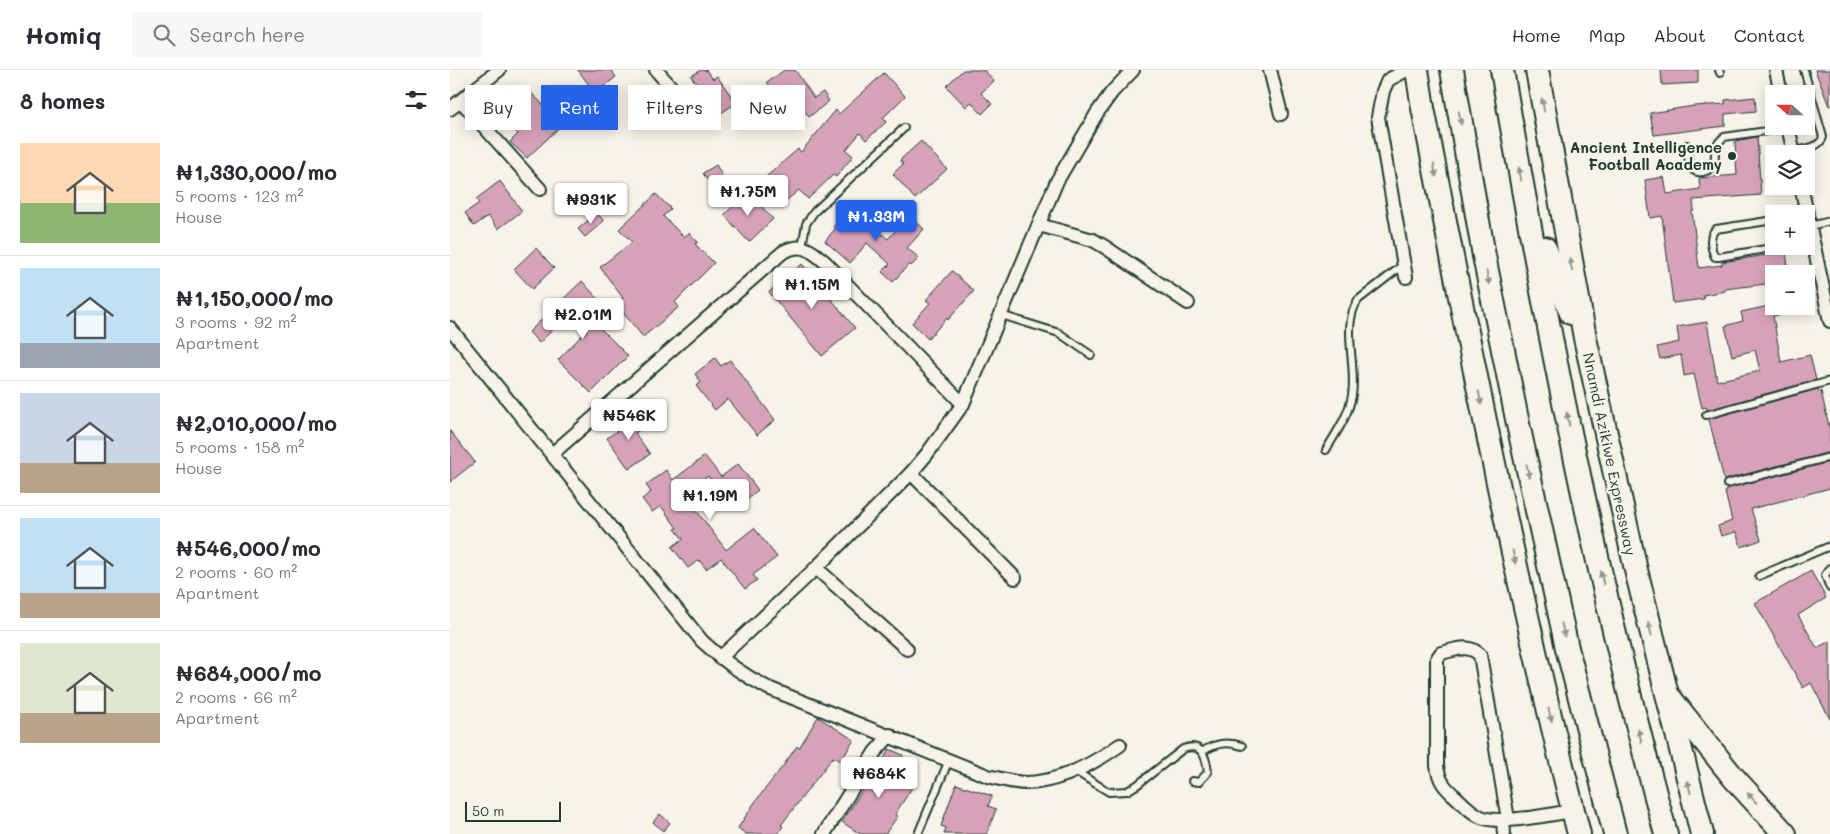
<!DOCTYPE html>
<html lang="en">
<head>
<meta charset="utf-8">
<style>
  body { margin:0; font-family:Mali,sans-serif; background:#f7f7f7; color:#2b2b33; height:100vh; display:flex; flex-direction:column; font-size:19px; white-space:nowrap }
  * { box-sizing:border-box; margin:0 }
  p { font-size:16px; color:#7c7c81 }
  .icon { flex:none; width:28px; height:28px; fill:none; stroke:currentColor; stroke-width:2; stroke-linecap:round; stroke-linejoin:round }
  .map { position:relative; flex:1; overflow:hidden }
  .sheet { display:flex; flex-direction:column; background:#fff; width:450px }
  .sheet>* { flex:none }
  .banner { position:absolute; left:15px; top:15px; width:475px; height:45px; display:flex; gap:10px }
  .needle { width:32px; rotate:291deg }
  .tools { position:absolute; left:1315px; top:15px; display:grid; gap:10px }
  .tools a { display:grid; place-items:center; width:50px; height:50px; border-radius:0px; background:#fff; box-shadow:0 2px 12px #0003; font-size:25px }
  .scale { position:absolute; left:15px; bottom:12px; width:96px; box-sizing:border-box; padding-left:5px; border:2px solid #1f3d34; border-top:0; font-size:14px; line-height:18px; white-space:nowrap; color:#1f3d34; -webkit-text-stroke:4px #f7f3e8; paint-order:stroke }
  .price { position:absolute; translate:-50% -42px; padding:0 11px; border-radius:5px; background:#fff; color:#222; font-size:16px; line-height:32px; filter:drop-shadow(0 1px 2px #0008) }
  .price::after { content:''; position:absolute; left:50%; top:30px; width:15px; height:11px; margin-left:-8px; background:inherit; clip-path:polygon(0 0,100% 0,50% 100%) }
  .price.on { background:#2563eb; color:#fff }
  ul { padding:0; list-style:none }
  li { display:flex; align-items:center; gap:15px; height:125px; padding:0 20px }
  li+li { border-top:1px solid #e1e1e2 }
  li span { display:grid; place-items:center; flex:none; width:140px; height:100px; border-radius:0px; color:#555 }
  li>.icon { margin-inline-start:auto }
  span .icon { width:60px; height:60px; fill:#fffc; stroke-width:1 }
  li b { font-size:21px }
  h2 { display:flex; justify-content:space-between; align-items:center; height:60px; padding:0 20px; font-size:21px }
  .pill { padding:0 18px; border-radius:0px; background:#fff; box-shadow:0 2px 12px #0003; font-size:18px; line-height:45px }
  .pill.on { background:#2563eb; color:#fff }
  header { display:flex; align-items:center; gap:30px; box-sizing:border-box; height:70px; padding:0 25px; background:#fff; border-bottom:1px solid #e1e1e2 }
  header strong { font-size:24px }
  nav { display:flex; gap:28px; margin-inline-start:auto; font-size:18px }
  .search { width:350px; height:45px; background:#f7f7f7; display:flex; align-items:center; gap:12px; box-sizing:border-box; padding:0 18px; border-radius:0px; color:#7c7c81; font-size:19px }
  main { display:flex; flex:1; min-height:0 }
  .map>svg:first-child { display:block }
</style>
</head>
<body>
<header>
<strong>Homiq</strong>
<div class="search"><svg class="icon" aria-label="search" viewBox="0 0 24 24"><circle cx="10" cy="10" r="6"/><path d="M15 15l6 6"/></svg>Search here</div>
<nav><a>Home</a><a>Map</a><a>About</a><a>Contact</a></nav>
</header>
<main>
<section class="sheet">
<h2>8 homes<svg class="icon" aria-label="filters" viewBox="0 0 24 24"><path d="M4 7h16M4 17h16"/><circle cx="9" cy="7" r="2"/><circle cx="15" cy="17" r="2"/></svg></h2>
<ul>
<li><span style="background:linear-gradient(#ffd9b3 60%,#8fb573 0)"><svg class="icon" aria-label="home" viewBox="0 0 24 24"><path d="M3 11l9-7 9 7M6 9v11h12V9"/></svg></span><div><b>₦1,330,000/mo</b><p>5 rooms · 123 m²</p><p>House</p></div></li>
<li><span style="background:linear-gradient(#bfe0f5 75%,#9aa5b1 0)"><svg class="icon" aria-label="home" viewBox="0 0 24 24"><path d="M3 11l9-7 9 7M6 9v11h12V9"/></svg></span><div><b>₦1,150,000/mo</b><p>3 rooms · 92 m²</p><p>Apartment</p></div></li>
<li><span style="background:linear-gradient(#c9d6e8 70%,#b9a48a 0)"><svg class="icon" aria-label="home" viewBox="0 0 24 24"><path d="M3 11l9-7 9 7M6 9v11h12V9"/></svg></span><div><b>₦2,010,000/mo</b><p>5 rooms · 158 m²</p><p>House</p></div></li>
<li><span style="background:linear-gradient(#bfe0f5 75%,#b9a48a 0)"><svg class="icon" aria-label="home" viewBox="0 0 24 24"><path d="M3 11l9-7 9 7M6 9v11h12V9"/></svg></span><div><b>₦546,000/mo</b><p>2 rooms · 60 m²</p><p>Apartment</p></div></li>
<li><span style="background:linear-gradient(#dfe7d0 70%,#b9a48a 0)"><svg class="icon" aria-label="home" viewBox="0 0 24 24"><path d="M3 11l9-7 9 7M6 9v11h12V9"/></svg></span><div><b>₦684,000/mo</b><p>2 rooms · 66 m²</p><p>Apartment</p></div></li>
</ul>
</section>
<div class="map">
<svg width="1380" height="764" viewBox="0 0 1380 764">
  <rect width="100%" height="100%" fill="#f7f3e8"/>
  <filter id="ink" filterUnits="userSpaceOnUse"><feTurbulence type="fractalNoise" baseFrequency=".02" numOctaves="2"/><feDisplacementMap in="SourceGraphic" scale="10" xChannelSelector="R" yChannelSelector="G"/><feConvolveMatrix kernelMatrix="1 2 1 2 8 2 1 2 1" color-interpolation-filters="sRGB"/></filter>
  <g filter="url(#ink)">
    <g fill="#d7a2b9" stroke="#1f3d34">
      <path d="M128,0H161L166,7L145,23Z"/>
      <path d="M251,0H256L263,9L267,6L286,33L252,56L234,30L250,18L241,6Z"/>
      <path d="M335,0H345L364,28L373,22L379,31L359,47L343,25L331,33L317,12Z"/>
      <path d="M513,0H534L544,11L531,23L542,34L532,44L521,32L516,37L496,16Z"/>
      <path d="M1211,0H1248V13L1212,15Z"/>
      <path d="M1365,0H1380V36H1379Z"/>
      <path d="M434,3L455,26L433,48L436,52L416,70L410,63L396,80L403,86L386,107L383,105L358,129L349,120L337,130L316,107L348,79L351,82L386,40L389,44Z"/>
      <path d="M79,21L113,54L77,88L60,72L68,64L59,55L80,35L72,28Z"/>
      <path d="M1305,27L1306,41L1275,44V56L1204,65L1200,43L1244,36L1275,34V30Z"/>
      <path d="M1307,67L1311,125L1243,130L1244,141H1242L1249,198L1272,195V192L1336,182L1339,204H1324V213L1275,219V221L1253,225L1254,229L1223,233L1212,146L1200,148L1195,110L1214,107L1217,124L1250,119L1249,108L1287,105L1285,71Z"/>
      <path d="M471,71L497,99L465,129L443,104L453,94L450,90Z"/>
      <path d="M266,95L272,105L259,113L253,103Z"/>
      <path d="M50,111L72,141L48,159L38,146L24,156L15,143L29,133L26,129Z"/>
      <path d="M298,122L323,149L299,172L274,145Z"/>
      <path d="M206,124L221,139L213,146L234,167L239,163L248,172L245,174L264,193L225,232L229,237L193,267L166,234L173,228L150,197L182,172L169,159Z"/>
      <path d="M401,137L438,169L459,145L474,159L457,178L469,188L461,196L459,194L443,212L432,202L440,194L417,173L400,193L375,171L385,159L383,157Z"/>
      <path d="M147,143L154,151L135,167L128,159Z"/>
      <path d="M86,178L104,198L82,219L64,199Z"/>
      <path d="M352,194L405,258L372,286L319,222Z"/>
      <path d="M502,201L524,221L498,250L497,248L478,269L462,253L480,233L476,230Z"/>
      <path d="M132,211L149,230L135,243L178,286L141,323L108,290L137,260L121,242L89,273L79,262Z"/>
      <path d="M1319,236H1347V241L1323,246L1331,292L1360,285L1366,310L1257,340L1256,337L1252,338L1244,304L1234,306L1231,285L1210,289L1207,277L1229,272L1227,257L1257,252L1267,311L1310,301L1305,280L1282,286L1275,256L1293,251L1291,242Z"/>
      <path d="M265,288L271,296L280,290L325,350L307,365L278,329L265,340L246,316L251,312L245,304Z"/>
      <path d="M1368,319L1369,322L1371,321L1380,361V382L1274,410L1259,349Z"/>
      <path d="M183,341L194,357L185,363L200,384L179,399L157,368L170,359L166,353Z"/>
      <path d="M0,361L25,392L0,412Z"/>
      <path d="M255,386L271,407L288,394L308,420L284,439L258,406L234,424L276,480L304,458L327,487L303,505L307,510L295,519L271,488L256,499L249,490L238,498L222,477L233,469L225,459L227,458L211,436L202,442L192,429L201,422L196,415L216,400L223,410Z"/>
      <path d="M1380,392V418L1301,439L1311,470L1291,477L1286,462L1271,466L1268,456L1282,451L1275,422L1277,421L1276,419Z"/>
      <path d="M1361,501L1376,528L1348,545L1367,578L1380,571V649L1361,613L1353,618L1305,533Z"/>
      <path d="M368,647L404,670L391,691L383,687L331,755L333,756L328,764H296L288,758L305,732L333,696L347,676L349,678Z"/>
      <path d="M439,679L453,685L444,704L463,716L445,744L448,746L435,764H410L392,752L426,699L428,700Z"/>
      <path d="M506,714L542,726L538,736L546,739L537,764H494L496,758L491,756Z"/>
      <path d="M210,744L220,753L213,761L203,752Z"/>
    </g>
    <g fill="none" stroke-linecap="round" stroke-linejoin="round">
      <defs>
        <g id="lane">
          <path d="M1269,0L1270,3"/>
          <path d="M1237,75C1238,85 1237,105 1253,102C1257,101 1261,100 1263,96C1269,83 1258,81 1274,67L1338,58"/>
          <path d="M1343,82C1353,79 1370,78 1373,67L1354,0"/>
          <path d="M1324,150L1266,159C1258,166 1261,179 1265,187H1269L1333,176"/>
          <path d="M1360,156L1380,151"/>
          <path d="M352,177L356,154L364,142L454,58"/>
          <path d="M551,245L609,263L641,285"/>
          <path d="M1256,345L1380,311"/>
          <path d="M876,380C886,363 899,345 902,325C907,295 891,256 908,230L953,195"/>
          <path d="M1277,414L1380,387"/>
          <path d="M1380,498L1375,505L1380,518"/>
          <path d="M1309,506L1380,476"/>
          <path d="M752,682C765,673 777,671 792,676"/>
          <path d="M625,701L659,722L677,721L687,715L733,679C752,672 756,686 758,702L749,712L742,711"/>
          <path d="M468,764L499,690"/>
        </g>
        <g id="street">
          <path d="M206,0L228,25"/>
          <path d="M820,0L831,44"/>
          <path d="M1326,0L1331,24"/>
          <path d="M953,2L938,10L933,21L928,47L956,207"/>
          <path d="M11,31L90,119"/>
          <path d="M0,39L49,0"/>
          <path d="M1338,56L1344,84"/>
          <path d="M1351,116L1380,251"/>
          <path d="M589,155L643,170L655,177L738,233"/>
          <path d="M0,258L252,571C272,590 293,605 318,618L538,706C551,709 564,713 577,713C610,712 643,694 670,675"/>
          <path d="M102,384L333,182C353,172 361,180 376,193L513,334"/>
          <path d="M461,403L565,508"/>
          <path d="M366,498L457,579"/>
          <path d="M270,588L366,498L461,403L477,384L513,334L607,111L647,43L662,22L683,0"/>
          <path d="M1058,749L1030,585C1018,573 1006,580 991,583L987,589V696C989,711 995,718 1007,728C1014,735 1022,743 1031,747C1050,755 1095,745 1117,742"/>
          <path d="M1053,750L1054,764"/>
          <path d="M374,764L425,682L440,665"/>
        </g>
        <g id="highway">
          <path d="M967,0L973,38C1020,281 1068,524 1129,764"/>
          <path d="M1002,0L1034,186L1068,354L1117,578L1165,764"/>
          <path d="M1052,0C1096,257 1147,513 1216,764"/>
          <path d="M1087,0L1135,268L1186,500L1252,764"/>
          <path d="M1095,178L1121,243"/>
          <path d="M1221,629L1283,707L1335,764"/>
        </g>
      </defs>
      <use href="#lane" stroke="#1f3d34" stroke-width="10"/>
      <use href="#street" stroke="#1f3d34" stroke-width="16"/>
      <use href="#highway" stroke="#1f3d34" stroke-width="26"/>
      <use href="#lane" stroke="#f7f3e8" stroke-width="6"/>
      <use href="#street" stroke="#f7f3e8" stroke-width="12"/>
      <use href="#highway" stroke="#f7f3e8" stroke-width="22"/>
    </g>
    <defs><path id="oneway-solid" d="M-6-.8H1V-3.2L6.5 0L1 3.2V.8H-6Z" transform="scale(1.25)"/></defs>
    <g fill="#8b988e">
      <use href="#oneway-solid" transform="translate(1093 35) rotate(-100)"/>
      <use href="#oneway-solid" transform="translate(1010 48) rotate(80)"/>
      <use href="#oneway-solid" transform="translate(985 100) rotate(79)"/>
      <use href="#oneway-solid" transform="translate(1070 104) rotate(-100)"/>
      <use href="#oneway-solid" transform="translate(1121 195) rotate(-100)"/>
      <use href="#oneway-solid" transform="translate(1038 208) rotate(78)"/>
      <use href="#oneway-solid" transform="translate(1030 328) rotate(78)"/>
      <use href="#oneway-solid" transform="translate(1118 349) rotate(-101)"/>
      <use href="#oneway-solid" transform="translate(1078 401) rotate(78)"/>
      <use href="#oneway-solid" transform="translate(1064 487) rotate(78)"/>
      <use href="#oneway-solid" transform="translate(1152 508) rotate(-103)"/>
      <use href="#oneway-solid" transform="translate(1200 559) rotate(-104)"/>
      <use href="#oneway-solid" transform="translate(1113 560) rotate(78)"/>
      <use href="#oneway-solid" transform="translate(1100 645) rotate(77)"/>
      <use href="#oneway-solid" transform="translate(1190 666) rotate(-104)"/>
      <use href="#oneway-solid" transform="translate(1239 717) rotate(-104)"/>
      <use href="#oneway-solid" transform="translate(1302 728) rotate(-132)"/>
    </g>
  </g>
  <circle fill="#1f3d34" stroke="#f7f3e8" stroke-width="2" cx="1282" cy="86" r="5"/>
  <g text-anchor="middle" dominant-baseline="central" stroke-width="4.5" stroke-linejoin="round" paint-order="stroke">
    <g font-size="15" font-weight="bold" fill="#1f3d34" stroke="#f7f3e8" text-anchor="end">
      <text x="1272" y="77">Ancient Intelligence<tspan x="1272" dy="17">Football Academy</tspan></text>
    </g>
    <g font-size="15" fill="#1f3d34" stroke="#f7f3e8">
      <text transform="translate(1160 384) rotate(78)">Nnamdi Azikiwe Expressway</text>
    </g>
  </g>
</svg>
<div class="tools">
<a><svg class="needle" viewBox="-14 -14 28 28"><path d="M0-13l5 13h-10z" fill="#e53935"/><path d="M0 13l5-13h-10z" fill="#7c7c81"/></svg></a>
<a><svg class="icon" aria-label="layers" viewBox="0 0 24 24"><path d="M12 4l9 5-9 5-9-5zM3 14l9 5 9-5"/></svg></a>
<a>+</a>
<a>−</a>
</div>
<div class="scale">50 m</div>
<b class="price" style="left:298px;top:147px">₦1.75M</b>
<b class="price" style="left:141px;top:155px">₦931K</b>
<b class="price on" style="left:426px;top:172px">₦1.33M</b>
<b class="price" style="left:362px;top:240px">₦1.15M</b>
<b class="price" style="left:133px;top:270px">₦2.01M</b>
<b class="price" style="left:179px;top:371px">₦546K</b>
<b class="price" style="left:260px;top:451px">₦1.19M</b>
<b class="price" style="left:429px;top:729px">₦684K</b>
<div class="banner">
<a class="pill">Buy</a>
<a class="pill on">Rent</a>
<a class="pill">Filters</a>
<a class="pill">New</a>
</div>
</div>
</main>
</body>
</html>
